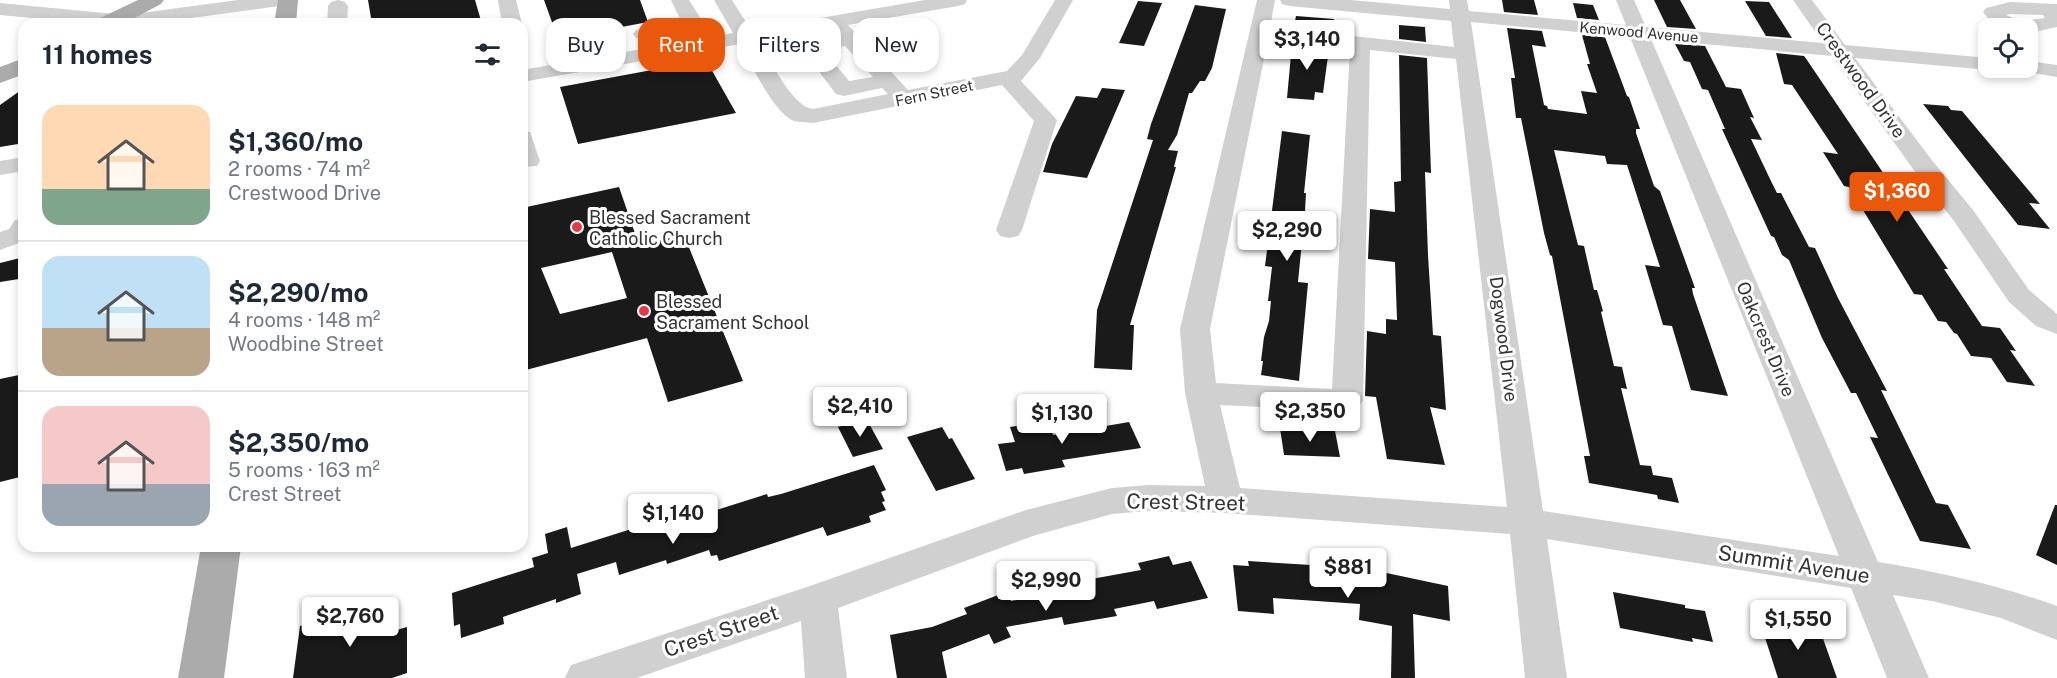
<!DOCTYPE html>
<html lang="en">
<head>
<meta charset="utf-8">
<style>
  body { margin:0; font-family:"Public Sans",sans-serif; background:#f2f2f3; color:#1f2937; height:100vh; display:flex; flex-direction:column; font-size:22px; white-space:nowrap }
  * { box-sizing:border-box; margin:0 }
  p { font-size:20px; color:#747a83 }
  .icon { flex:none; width:33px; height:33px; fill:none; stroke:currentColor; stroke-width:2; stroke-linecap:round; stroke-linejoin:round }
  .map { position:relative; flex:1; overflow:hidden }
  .drawer { position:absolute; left:18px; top:18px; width:510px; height:534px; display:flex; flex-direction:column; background:#fff; border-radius:18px; box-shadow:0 3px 9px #0003 }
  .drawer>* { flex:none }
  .banner { position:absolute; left:546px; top:18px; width:570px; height:54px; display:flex; gap:12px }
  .fabs { position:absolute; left:1978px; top:18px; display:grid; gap:12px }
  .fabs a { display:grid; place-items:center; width:60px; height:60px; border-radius:12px; background:#fff; box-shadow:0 3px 9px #0003; font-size:30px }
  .price { position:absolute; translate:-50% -51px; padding:0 14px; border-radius:6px; background:#fff; color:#222; font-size:20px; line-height:39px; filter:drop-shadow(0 2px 3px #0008) }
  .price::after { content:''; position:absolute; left:50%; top:36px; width:18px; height:14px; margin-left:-9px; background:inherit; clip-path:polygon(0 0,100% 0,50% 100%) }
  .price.on { background:#ea580c; color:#fff }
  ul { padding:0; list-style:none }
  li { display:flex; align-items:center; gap:18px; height:150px; padding:0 24px }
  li+li { border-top:2px solid #e0e1e3 }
  li span { display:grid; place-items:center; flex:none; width:168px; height:120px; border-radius:18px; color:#555 }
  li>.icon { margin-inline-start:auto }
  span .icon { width:72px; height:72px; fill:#fffc; stroke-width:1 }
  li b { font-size:26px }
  h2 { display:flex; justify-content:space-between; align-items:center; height:72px; padding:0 24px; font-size:26px }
  .chip { padding:0 21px; border-radius:18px; background:#fff; box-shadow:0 3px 9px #0003; font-size:21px; line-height:54px }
  .chip.on { background:#ea580c; color:#fff }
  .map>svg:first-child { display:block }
</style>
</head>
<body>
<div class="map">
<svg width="2057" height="678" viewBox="0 0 2057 678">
  <rect width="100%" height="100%" fill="#fff"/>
  <g fill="#1a1a1a" fill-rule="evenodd">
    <path d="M368,0H475L482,24H372Z"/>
    <path d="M544,0H640L648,22L558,39Z"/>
    <path d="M1502,0H1534L1538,15L1504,12Z"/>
    <path d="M1654,0H1680L1696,29L1667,27Z"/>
    <path d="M1138,1L1162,3L1144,46L1119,43Z"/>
    <path d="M1745,1L1769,2L1792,38L1766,36Z"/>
    <path d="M1573,3L1593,5L1599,20L1577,18Z"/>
    <path d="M1195,5L1226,9L1212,68L1205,81H1200L1192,93H1189L1177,135L1168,150L1178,151L1174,167H1176L1130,325H1134L1132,370L1094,368L1097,310L1153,140L1147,139L1151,124Z"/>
    <path d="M1296,16L1334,19L1333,32L1294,27Z"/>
    <path d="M1399,25L1425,27L1426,42L1399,39Z"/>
    <path d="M1507,28L1542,31L1546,47L1532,45L1544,105L1547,106L1548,109L1587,114L1581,91L1597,93L1587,64H1590L1582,35L1605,37L1627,96L1629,97L1640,129H1636V133L1654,186L1660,191L1695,288H1692L1693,294L1728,396L1691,390L1672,326L1663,325L1645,265L1660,267L1627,165L1607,164L1605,156L1554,150L1578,245L1584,246L1594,290H1597L1603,311L1601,312L1614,366L1622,367L1627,389L1621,388L1640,465L1651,466L1653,475L1672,478L1679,503L1658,499L1657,495L1589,483L1584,456H1590L1552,256L1550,255L1544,233L1521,118H1516L1511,78H1515Z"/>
    <path d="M1292,44L1332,48L1331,57L1328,56L1323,93L1315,92L1314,100L1287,98Z"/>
    <path d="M1675,44L1705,46L1726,87L1741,89L1754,118L1750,117L1762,140L1751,139L1770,179L1777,193H1781L1809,247L1815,248L1838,298L1887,391L1881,390L1936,503L1948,505L1971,549L1920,541L1870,437L1878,438L1856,393H1851L1822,338L1789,260L1782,255L1774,237L1771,236L1722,129H1725L1708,90L1702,89L1690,62L1684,61Z"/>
    <path d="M1776,53L1804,56L1807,60L1948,269H1944L1982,326L2000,328L2016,351L2010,350L2035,386L2007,382L1991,358L1971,356L1957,334L1954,333L1946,322L1938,321L1922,295L1914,294L1849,187L1844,186L1823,152L1838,154L1792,85L1784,84Z"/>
    <path d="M1399,55L1427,58L1431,173L1425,172L1428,255L1433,335L1441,336L1446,410L1430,407L1445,465L1387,459L1376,397L1365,396L1367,331L1386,334V319L1397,320L1395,262L1368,259L1370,209L1395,212L1394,182L1401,181Z"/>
    <path d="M706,60L736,113L578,144L560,87Z"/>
    <path d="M24,88V143L0,147V105Z"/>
    <path d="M1102,88L1125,90L1087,178L1043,172L1052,144L1076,96L1097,98Z"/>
    <path d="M1923,104L1948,106L1951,110L1962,111L2040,204L2029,203L2050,229L2018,225Z"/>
    <path d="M1282,131L1310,135L1304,193H1306L1305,211L1298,282L1308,283L1299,381L1261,375L1263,361H1261L1264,337L1269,321L1271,301H1268L1272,267L1265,266Z"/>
    <path d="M619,187L639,245L684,235L743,381L668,402L647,338L522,371V208ZM612,252L627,298L560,314L541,268Z"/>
    <path d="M24,257V267L19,279L0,282V263Z"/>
    <path d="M24,374V476L0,482V379Z"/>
    <path d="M866,418L883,449L853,457L838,427Z"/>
    <path d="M1048,421L1053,435L1129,422L1141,448L1062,460L1065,467L1024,474L1022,468L1006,471L998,444L1015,442L1010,427Z"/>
    <path d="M942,427L949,439L952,438L975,479L936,491L907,437Z"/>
    <path d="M1280,428L1335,431L1340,457L1284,455Z"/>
    <path d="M874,465L886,490L881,492L885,501L882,502L886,510L869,516L871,522L827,536L823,527L719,561L717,555L711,556L709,550L667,564L666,560L619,575L616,562L577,574L581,594L556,603V599L503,617L504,624L461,638L460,624L454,626L452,593L534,567L532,558L548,553L545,534L567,527L571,548L660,520L663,532L709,517L707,513L767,494L768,497L781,494Z"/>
    <path d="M2055,505H2057V565L2036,555Z"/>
    <path d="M1169,556L1173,565L1191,561L1208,598L1157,609L1154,601L1114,609L1117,616L1064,625L1062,617L1006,627L1011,637L994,644L989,634L942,652L947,678H897L890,635L932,627L967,614L964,608L1006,592L1011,601L1054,593L1053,586L1141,570L1138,563Z"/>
    <path d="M1248,561L1311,565L1377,577V571L1448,586L1450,621L1413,614L1415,678H1391L1392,626L1359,620L1360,604L1273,598L1274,614L1238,611L1233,565L1249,566Z"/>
    <path d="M1613,592L1685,605V608L1705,611L1713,642L1692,638L1693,642L1620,628Z"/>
    <path d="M378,603L376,636L407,627V673L392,678H293L300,626Z"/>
    <path d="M1759,619L1820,630L1837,678H1778Z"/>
  </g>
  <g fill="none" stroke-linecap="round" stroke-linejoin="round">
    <g fill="#d0d0d0" fill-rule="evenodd">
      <path d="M238,0H288L286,4L279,6L147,24H96L0,15V3L115,14L141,13Z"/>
      <path d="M338,0L345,2L348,6L347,24H327L328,6L331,2Z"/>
      <path d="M498,0H516L522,24H502Z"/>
      <path d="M671,0H689L701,19L696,29L643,40L636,38L633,34L636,30L681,21Z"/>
      <path d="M714,0H732L751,30L925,0H967L965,4L958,6L848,25L908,90L1007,71L1022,55L1055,0H1073L1040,58L1021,81L1057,120L1022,230L1018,236L1009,238L1000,236L996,230L1034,121L1002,85L813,123C806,122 796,123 790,119C770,106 752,65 740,44L522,82V70L733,33ZM829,28L836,36L804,44L801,48L836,94L844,96L882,88L888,94L813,109C793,108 769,58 758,41ZM845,46L873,77L849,81L824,51Z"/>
      <path d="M1257,0H1275L1270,27L1454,47L1451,21L1289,6L1282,4L1280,0H1351L1450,9L1449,0H1467L1469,11L1626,25L1616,0H1634L1646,27L1823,43L1793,0H1812L1845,45L1989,58V68H1996L1989,70L1855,58L1931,159L1973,210L2029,290L2057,314V334L2036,326L2009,302L1954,221L1913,169L1832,56L1651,39L1878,562C1940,572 1998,585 2057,606V640L2001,618L1932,601L1893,595L1929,678H1887L1851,588L1547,539L1567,678H1525L1510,534L1225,513L1148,511L1112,514L1033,536L838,608L847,678H805L801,621L637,678H565L571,665L807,587L1026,510L1112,488L1148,485L1205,486L1185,393L1180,329ZM1471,22L1630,37L1839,556L1543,511ZM1268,39L1350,48L1332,389L1216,383L1210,329ZM1370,50L1456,59L1507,507L1240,488L1220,405L1347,411L1358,408L1363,400Z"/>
      <path d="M2010,2L2057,4V27L2030,33L2028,28C2008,28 1996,30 1983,12L1986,8ZM2010,14L2043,15L2045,18L2021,21L2006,15Z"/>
      <path d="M2028,61L2057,65V77L2021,71L2018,68H2028Z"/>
      <path d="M522,130L530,132L540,161L537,166L522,167Z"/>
      <path d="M24,157V171L0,175V161Z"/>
      <path d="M24,218V241L0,250V232L9,229L15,220Z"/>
    </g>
    <g fill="#ababab" fill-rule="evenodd">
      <path d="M138,0H164L161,4L123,24H95L98,19Z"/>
      <path d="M278,0H298L296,24H274Z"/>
      <path d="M24,58V74L0,83V67Z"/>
      <path d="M201,546H241L224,678H178Z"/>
    </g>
  </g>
  <g fill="#e63946" stroke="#fff" stroke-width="2">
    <circle cx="577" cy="227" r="6"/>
    <circle cx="644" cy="311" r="6"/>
  </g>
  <g text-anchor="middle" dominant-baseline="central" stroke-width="6" stroke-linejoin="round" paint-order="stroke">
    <g font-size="15" fill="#333" stroke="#fff">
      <text transform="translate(1639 32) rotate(5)">Kenwood Avenue</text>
      <text transform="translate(934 93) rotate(-12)">Fern Street</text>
    </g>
    <g font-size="18" fill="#333" stroke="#fff">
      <text transform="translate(1861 80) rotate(54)">Crestwood Drive</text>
      <text transform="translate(1504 339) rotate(83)">Dogwood Drive</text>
      <text transform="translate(1766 339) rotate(67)">Oakcrest Drive</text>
    </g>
    <g font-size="18" fill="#333" stroke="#fff" text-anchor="start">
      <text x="589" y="217">Blessed Sacrament<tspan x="589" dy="21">Catholic Church</tspan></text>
      <text x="656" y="301">Blessed<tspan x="656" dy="21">Sacrament School</tspan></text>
    </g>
    <g font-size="21" fill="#333" stroke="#fff">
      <text transform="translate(1186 502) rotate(1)">Crest Street</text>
      <text transform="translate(1794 564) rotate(9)">Summit Avenue</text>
      <text transform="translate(721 631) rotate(-19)">Crest Street</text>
    </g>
  </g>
</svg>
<div class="fabs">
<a><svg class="icon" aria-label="locate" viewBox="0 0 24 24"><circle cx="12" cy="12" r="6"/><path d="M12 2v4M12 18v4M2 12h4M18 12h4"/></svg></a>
</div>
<b class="price" style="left:1307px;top:71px">$3,140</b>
<b class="price on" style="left:1897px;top:223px">$1,360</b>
<b class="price" style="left:1287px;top:262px">$2,290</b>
<b class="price" style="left:860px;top:438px">$2,410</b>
<b class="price" style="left:1310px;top:443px">$2,350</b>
<b class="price" style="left:1062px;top:445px">$1,130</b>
<b class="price" style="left:673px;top:545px">$1,140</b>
<b class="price" style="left:1348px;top:599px">$881</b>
<b class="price" style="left:1046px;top:612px">$2,990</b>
<b class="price" style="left:350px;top:648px">$2,760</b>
<b class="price" style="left:1798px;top:651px">$1,550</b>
<div class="banner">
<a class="chip">Buy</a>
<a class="chip on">Rent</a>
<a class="chip">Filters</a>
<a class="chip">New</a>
</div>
<section class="drawer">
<h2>11 homes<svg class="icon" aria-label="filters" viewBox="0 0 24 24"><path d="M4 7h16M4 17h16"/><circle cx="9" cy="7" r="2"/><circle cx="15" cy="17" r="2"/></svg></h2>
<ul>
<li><span style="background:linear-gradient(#ffd9b3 70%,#7fa58c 0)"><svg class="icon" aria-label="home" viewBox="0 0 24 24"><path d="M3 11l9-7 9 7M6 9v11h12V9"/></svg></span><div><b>$1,360/mo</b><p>2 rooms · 74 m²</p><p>Crestwood Drive</p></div></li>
<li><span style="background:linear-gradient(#bfe0f5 60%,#b9a48a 0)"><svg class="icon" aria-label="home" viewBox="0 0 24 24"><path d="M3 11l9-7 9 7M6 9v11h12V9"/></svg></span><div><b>$2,290/mo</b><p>4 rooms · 148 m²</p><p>Woodbine Street</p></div></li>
<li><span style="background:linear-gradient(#f6c9c9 65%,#9aa5b1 0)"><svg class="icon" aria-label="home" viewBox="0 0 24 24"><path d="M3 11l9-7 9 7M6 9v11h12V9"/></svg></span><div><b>$2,350/mo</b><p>5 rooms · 163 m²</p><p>Crest Street</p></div></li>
</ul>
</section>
</div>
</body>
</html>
